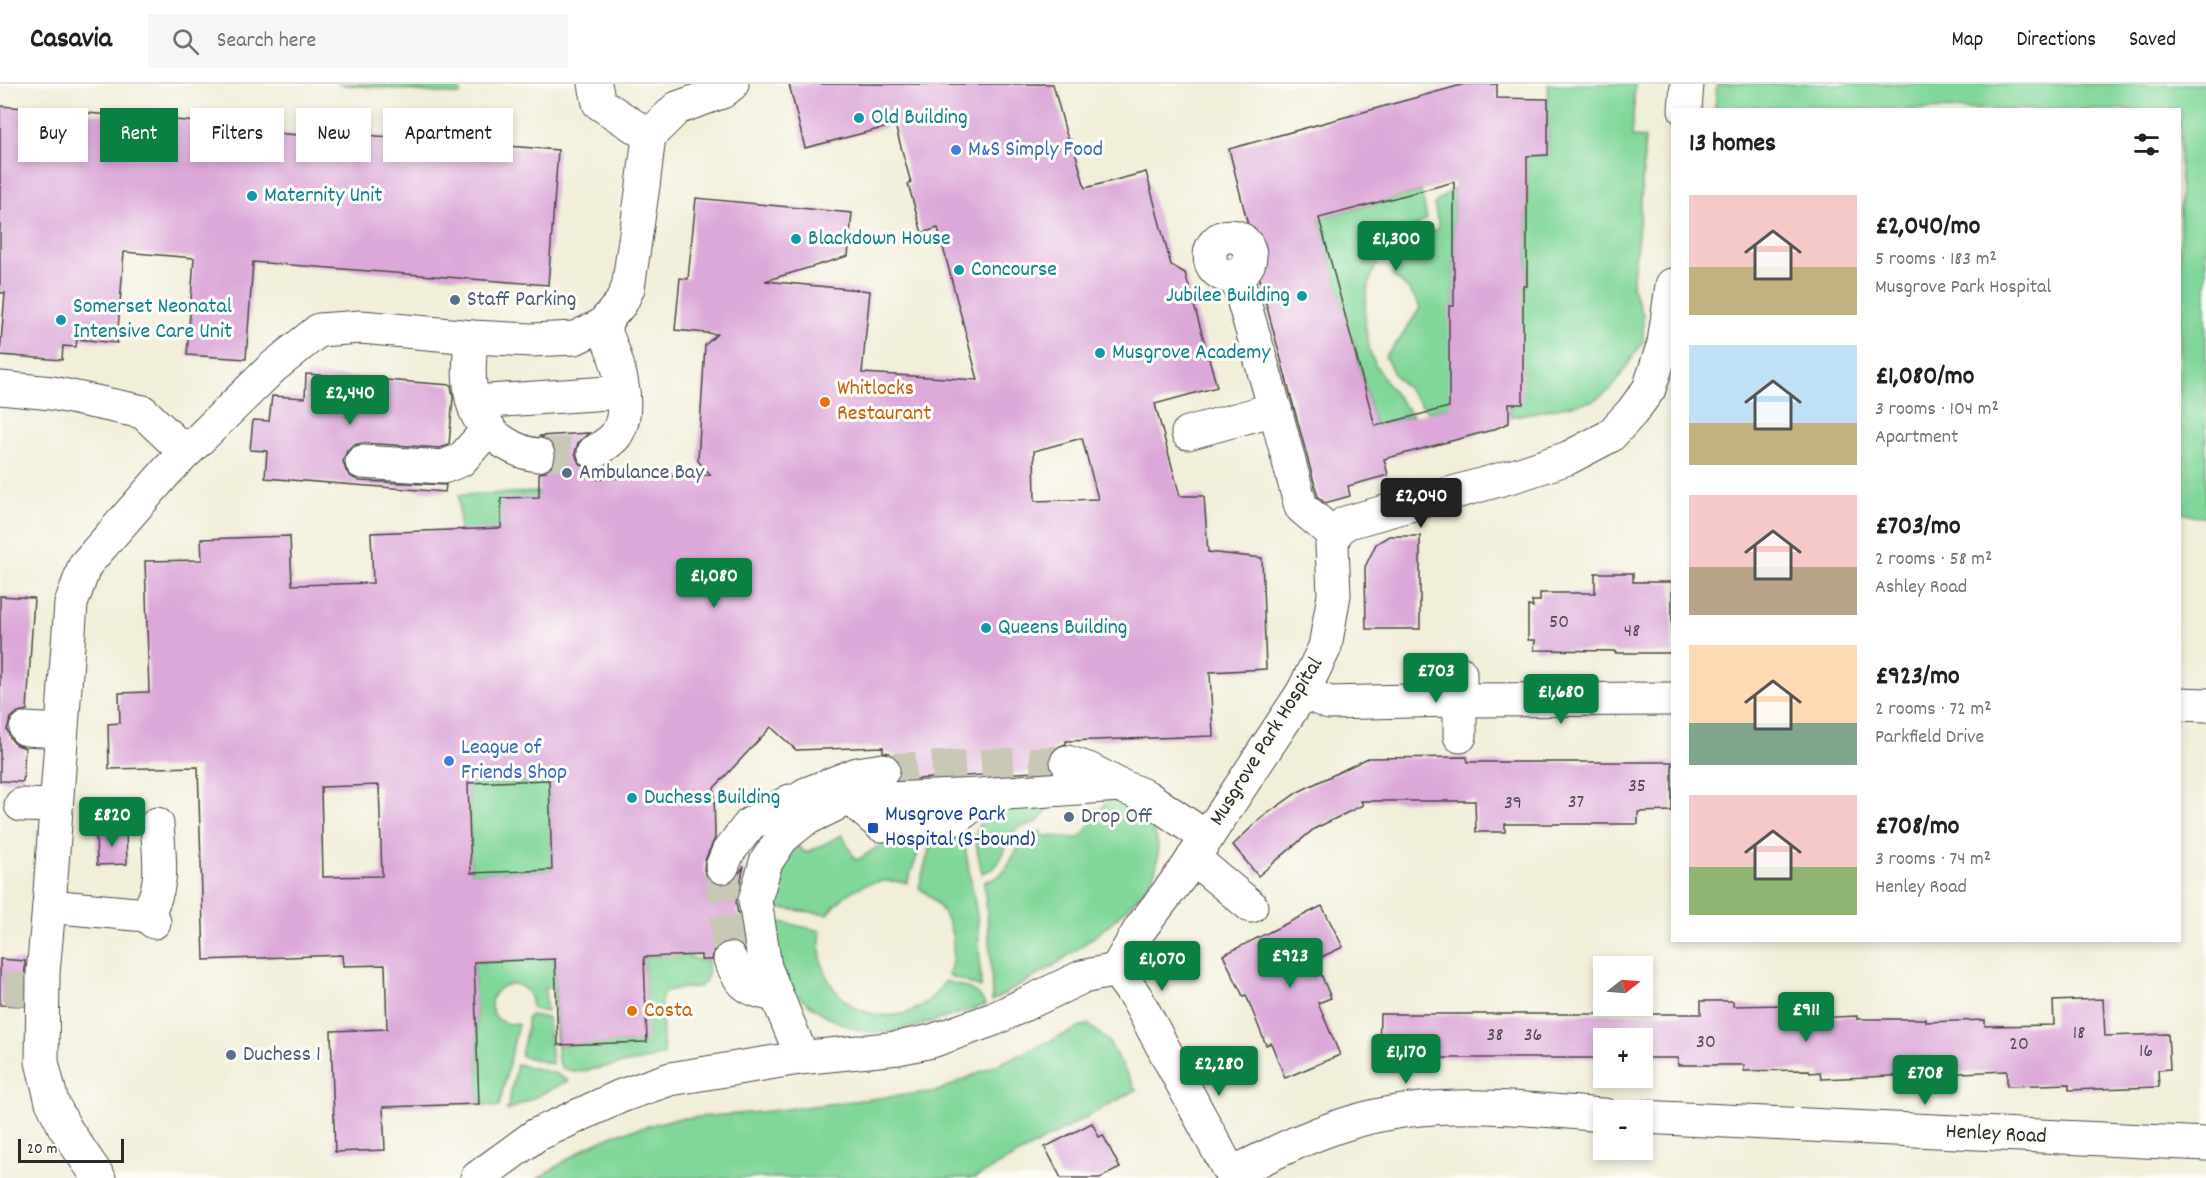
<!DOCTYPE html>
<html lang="en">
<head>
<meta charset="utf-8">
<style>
  body { margin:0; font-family:Dekko,sans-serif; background:#f6f6f6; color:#202124; height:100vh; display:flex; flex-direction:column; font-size:22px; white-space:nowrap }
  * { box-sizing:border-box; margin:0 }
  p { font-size:20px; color:#757577 }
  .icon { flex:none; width:33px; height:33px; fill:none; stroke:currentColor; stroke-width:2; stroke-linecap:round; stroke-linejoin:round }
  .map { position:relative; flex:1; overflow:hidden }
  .side { position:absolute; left:1671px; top:24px; width:510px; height:834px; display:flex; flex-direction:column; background:#fff; border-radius:0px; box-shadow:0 3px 9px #0003 }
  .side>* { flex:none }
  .top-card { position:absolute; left:18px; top:24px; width:570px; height:54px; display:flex; gap:12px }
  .needle { width:39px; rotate:73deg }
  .fabs { position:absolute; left:1593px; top:872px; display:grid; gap:12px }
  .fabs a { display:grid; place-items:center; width:60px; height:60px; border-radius:0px; background:#fff; box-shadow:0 3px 9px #0003; font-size:30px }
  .scale { position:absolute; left:18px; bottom:15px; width:106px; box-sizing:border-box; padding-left:6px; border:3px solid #2b2b2b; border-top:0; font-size:16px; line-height:21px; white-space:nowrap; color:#2b2b2b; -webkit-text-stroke:4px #fdfcf7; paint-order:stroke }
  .price { position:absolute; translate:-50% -51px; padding:0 14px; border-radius:6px; background:#0b8043; color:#fff; font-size:20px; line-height:39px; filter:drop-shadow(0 2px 3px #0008) }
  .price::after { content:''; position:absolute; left:50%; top:36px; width:18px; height:14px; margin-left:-9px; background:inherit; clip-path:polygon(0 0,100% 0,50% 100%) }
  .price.current { background:#222; color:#fff }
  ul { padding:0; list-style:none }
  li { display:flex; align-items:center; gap:18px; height:150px; padding:0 18px }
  li span { display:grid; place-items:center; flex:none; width:168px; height:120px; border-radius:0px; color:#555 }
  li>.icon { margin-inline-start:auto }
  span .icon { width:72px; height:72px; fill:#fffc; stroke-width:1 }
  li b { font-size:26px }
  h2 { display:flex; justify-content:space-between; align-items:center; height:72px; padding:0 18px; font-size:26px }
  .tag { padding:0 21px; border-radius:0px; background:#fff; box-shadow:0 3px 9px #0003; font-size:21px; line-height:54px }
  .tag.current { background:#0b8043; color:#fff }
  header { display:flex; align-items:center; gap:36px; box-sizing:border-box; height:84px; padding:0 30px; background:#fff; border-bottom:2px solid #e0e0e0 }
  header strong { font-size:28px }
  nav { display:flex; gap:33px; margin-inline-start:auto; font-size:21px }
  .search { width:420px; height:54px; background:#f6f6f6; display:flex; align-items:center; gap:15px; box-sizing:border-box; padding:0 21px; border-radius:0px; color:#757577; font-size:22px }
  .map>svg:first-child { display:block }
</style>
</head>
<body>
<header>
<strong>Casavia</strong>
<div class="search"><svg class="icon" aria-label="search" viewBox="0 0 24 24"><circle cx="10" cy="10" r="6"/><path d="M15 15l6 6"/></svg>Search here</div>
<nav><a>Map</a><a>Directions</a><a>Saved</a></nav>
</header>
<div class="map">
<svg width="2206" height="1094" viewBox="0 0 2206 1094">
  <rect width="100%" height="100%" fill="#fdfcf7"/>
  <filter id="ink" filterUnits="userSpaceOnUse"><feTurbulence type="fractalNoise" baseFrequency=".0167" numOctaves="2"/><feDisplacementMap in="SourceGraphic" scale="12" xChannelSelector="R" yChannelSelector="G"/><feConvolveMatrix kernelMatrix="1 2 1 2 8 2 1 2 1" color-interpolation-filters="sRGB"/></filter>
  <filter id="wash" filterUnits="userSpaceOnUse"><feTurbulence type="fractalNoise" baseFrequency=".008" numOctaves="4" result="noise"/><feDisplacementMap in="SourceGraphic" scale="24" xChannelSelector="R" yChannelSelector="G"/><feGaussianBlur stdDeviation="1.35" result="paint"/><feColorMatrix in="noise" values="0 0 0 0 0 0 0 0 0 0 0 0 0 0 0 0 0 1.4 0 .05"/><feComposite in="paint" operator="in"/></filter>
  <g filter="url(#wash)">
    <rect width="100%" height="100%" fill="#f1eed9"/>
    <g fill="#81d79a" stroke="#568162" stroke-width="1.5">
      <path d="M338,0H460V11Z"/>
      <path d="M1548,0H1635L1632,53L1645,54L1640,132L1632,203L1643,231V258L1611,305L1593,317L1509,333L1516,202H1527V80L1520,72L1548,71Z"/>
      <path d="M1717,0H2206V434L2180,428V26L1715,25Z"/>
      <path d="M1454,104V222L1449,323L1428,328L1394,290L1385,272L1400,255L1420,224C1414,209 1404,201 1392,191C1398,171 1423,155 1439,143L1434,120Z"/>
      <path d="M1421,107L1427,135C1416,142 1403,149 1393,159C1368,183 1361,219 1367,253C1369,260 1369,269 1373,275C1383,297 1398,314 1413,332L1375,342L1353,257H1347L1346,236L1319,134Z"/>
      <path d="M539,408L542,493L461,496L459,411Z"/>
      <path d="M549,696L552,786L471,789L468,699Z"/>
      <path d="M1116,716C1138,726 1157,738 1158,765C1158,775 1157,787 1151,796C1142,811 1127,824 1114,836C1076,870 1036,893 992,917L991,876L984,798L996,794L1006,785L1022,757L1040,747L1044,752L1080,754L1107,717Z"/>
      <path d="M1045,722L1047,727C1044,730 1041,735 1037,738C1031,742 1022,740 1016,746C1001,760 1007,783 982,789C980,779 977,768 976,757C975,718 1018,723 1045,722Z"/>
      <path d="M842,751L856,777L885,758L924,754L907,799C873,792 848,803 828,830L768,823L771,802L793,758L806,769Z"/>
      <path d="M963,752L978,837L981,904L948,891C961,858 949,823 919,804L932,754Z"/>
      <path d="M769,838H781L821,847C809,925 903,965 945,897C959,901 981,906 985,921C954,931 899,951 869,948C849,945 830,935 814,924C800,914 787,903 781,887C775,872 773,853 769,838Z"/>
      <path d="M686,871L701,877L708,876C711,919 684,895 663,910L661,917L664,971L649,975L578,988L562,984L558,977L553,904H545L547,928L532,925C530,879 474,906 496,933C502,940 509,941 518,940L499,1023L479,1020L474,878L555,875L558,961L646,958L644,873Z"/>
      <path d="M530,931L548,934L552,980L521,972L527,943V935Z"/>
      <path d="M1088,940L1108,957L1136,1006L975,1094H539L587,1063L613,1051L674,1035L761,1028L938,1007Z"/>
      <path d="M517,980L557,990L568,997L507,1027Z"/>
    </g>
    <g id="blocks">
      <g fill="#dca8d9" fill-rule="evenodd">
        <path d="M789,0H1053L1066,49L1069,56H1072L1085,104L1146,88L1171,181L1185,189L1217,303L1155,320L1180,412H1204L1208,468L1262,474L1266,585L1210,588L1213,652L1066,657V660L1055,664L1049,672V681L1051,687L898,696L902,684L898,675L890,669L883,668V663L796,666L771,643L714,704L715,754L705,776L704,786L708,795L716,801L724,802L734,797L744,782L736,818L743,862L732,856L723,858L714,865L712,876H701V871L644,873L647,958L558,961L555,875L474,878L479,1020L383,1023L385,1066L335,1068L331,947L387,945L385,881L343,882L342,871L204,876L198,683L109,685L108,640L120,639L119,609L149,608L145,477L202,476L201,455L290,452L292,501L373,499L371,449L501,444V414L539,413V389L545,388L552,383L557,374L555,364L550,357L539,352L589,349L578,359L575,369L578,377L585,384L595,387V395L711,391L698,377L705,261L717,250L675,246L680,194L688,195L696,114L852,129L848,172L765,197L870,207L862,289L978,296L938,144L922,149L908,100L911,99L895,41L805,64ZM1082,354L1098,415L1035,417L1034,367ZM549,696L552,786L471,789L468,699ZM379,701L382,792L323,793L321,703Z"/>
        <path d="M1465,0H1497V14L1548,15V71L1527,72V202H1523V320H1509V339L1492,346L1384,375L1388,391L1348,402L1350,412L1325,419L1318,413L1247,149H1250L1229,65ZM1454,98V222H1449V323L1375,342L1319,134Z"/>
        <path d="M0,22L235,41L234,46L325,53V48L558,66L548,201L253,178L246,275L187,271L194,174L124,168L117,259L77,255L76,263L63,262L62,276L0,271L5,209H0Z"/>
        <path d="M306,290L451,301L453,313L449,361L440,364L363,359L354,361L347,367L343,377L346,387L351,393L360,397L446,401L445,408L265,394L267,367L250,366L253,336L269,337L272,312L305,314Z"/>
        <path d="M1389,452H1420V545H1366L1365,483L1376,460Z"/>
        <path d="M1595,489H1633V498H1672V569H1615V567L1534,566L1535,556H1528V522L1533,523L1532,517H1540V509H1595Z"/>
        <path d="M0,512L34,514L27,626L18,628L11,634L7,645L10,654L15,660L25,664L23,698L0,697Z"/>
        <path d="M1467,673L1468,678H1672V727L1638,728V740H1505V748H1476L1475,717H1361L1363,721L1314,745L1258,792L1233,761L1261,734L1298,708L1368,674Z"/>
        <path d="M126,747L127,780L97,781L96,748Z"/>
        <path d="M1322,822L1343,863L1315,876L1331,914L1318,919L1340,971L1285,994L1271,959L1266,961L1246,911L1243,912L1223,871Z"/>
        <path d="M0,875L25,877L24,922L0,921Z"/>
        <path d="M2103,915L2105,952L2168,950L2170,985L2158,986L2159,1003L2069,1006V1000L2007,1002V987L1821,995L1820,988L1810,989L1809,986L1744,987V981H1678V974H1642V954H1604V974H1379L1380,930H1701V917H1733V922L1792,921L1793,935L1857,932V935H1926V938L1985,936V942L2054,941L2053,917Z"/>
        <path d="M1092,1039L1099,1053L1103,1051L1120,1084L1100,1094H1061L1045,1063Z"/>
      </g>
    </g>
  </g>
  <g filter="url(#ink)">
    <use href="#blocks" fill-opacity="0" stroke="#494845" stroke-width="1.5"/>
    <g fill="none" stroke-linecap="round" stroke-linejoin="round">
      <g stroke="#c9c7b6" stroke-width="33" stroke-dasharray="33 16" stroke-linecap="butt">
        <path d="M538,371L594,368"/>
        <path d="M883,686L1067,678"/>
        <path d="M722,783L730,875"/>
        <path d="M20,922L23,877"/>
      </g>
      <defs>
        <g id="minor">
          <path d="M595,0L599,19L649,52"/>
          <path d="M1685,26L1687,0"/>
          <circle cx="1230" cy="172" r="20"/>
          <path d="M1236,191L1275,325L1301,423L1334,451"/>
          <path d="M472,253C468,276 467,311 478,332C489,352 516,369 538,371"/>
          <path d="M0,304L52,309L143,328L185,368"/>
          <path d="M474,318L623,308"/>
          <path d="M1188,349L1275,325"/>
          <path d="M594,368C602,363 611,358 616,351C635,323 615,268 602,241"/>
          <path d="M362,378L443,383L461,376L489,344"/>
          <path d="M1460,589V652"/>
          <path d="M1303,608L1329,619L1451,616L1672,615"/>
          <path d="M2180,620L2206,621"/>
          <path d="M26,645L61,647"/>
          <path d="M1067,678L1088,685L1115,699"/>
          <path d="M806,710L857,690L883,686"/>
          <path d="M852,716L881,741L954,735L966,726L977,714"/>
          <path d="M21,721L56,722"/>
          <path d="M1193,774L1251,822"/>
          <path d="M722,783L728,768L750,740L790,717L831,722"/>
          <path d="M49,822L71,520L85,481L168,386L272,284L319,246L361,243L472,253L532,256L575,254L602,241L621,219L628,204L643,102L649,52L677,24L722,8L732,0"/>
          <path d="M146,831C166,802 159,773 157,740"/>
          <path d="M730,875C742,902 746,905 775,911"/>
          <path d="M1116,886L1136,913L1233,1094"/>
          <path d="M799,974L798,963L765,883L755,816L766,778L782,754L804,736L843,717L979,711L1119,701L1147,713L1207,754"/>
          <path d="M1642,1033L2206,1060"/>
          <path d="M1231,1090C1275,1068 1323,1044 1371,1033C1447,1015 1526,1025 1604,1031"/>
          <path d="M99,1094L65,1044L52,1018L42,978L43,889L49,822L146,831L154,838"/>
          <path d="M477,1094L536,1051L621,1012L670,995L799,974L898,964L932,957L994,935L1082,893L1116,886L1140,845L1186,785L1303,608L1325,563L1334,511L1332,461L1334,451L1345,439L1520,390L1568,374L1610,352L1632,328L1649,305L1664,259L1672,201"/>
        </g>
      </defs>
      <use href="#minor" stroke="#494845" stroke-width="35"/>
      <use href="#minor" stroke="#fff" stroke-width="33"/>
    </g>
  </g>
  <g fill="#0f9aa8" stroke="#fdfcf7" stroke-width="2">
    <circle cx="859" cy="34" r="6"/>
    <circle cx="252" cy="112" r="6"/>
    <circle cx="796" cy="155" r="6"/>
    <circle cx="959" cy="186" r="6"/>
    <circle cx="1302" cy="212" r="6"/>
    <circle cx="61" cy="236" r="6"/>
    <circle cx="1100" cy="269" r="6"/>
    <circle cx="986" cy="544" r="6"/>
    <circle cx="632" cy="714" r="6"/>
  </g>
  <g fill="#3f7fe0" stroke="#fdfcf7" stroke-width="2">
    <circle cx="956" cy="66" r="6"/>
    <circle cx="449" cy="677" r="6"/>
  </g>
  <g fill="#5c6f8a" stroke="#fdfcf7" stroke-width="2">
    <circle cx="455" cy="216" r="6"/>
    <circle cx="567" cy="389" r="6"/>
    <circle cx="1069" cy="733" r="6"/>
    <circle cx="231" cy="971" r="6"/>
  </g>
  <g fill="#e8710a" stroke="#fdfcf7" stroke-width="2">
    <circle cx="825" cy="318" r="6"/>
    <circle cx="632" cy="927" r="6"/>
  </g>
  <rect fill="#1a4fb4" stroke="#fdfcf7" stroke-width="2" x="867" y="738" width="12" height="12" rx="3"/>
  <g text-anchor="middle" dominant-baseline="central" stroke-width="6" stroke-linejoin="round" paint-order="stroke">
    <g font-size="20" fill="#574a56">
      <text x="1559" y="539">50</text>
      <text x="1632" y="548">48</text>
      <text x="1637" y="703">35</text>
      <text x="1576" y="719">37</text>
      <text x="1513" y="720">39</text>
      <text x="2079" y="950">18</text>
      <text x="1495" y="952">38</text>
      <text x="1533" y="952">36</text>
      <text x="1706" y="959">30</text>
      <text x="2019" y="961">20</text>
      <text x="2146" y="968">16</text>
    </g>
    <g font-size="22" fill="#0d838f" stroke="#fdfcf7" text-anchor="start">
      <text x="871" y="34">Old Building</text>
      <text x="264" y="112">Maternity Unit</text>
      <text x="808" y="155">Blackdown House</text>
      <text x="971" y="186">Concourse</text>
      <text x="1290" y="212" text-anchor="end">Jubilee Building</text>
      <text x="73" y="223">Somerset Neonatal<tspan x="73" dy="25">Intensive Care Unit</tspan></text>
      <text x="1112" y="269">Musgrove Academy</text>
      <text x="998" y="544">Queens Building</text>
      <text x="644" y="714">Duchess Building</text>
    </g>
    <g font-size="22" fill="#366cbe" stroke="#fdfcf7" text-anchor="start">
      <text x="968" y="66">M&amp;S Simply Food</text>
      <text x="461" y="664">League of<tspan x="461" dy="25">Friends Shop</tspan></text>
    </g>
    <g font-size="22" fill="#4e5e75" stroke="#fdfcf7" text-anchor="start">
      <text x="467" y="216">Staff Parking</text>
      <text x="579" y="389">Ambulance Bay</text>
      <text x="1081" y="733">Drop Off</text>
      <text x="243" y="971">Duchess 1</text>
    </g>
    <g font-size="22" fill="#c56008" stroke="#fdfcf7" text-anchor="start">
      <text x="837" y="305">Whitlocks<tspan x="837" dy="25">Restaurant</tspan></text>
      <text x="644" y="927">Costa</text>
    </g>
    <g font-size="22" fill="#2b2b2b" stroke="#fdfcf7">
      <text transform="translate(1267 658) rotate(-58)">Musgrove Park Hospital</text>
      <text transform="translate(1996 1051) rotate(3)">Henley Road</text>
    </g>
    <g font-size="22" fill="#164399" stroke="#fdfcf7" text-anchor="start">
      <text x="885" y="731">Musgrove Park<tspan x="885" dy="25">Hospital (S-bound)</tspan></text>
    </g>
  </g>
</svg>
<div class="fabs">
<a><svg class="needle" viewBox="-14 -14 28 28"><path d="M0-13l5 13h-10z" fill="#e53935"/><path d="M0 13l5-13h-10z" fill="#757577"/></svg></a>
<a>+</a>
<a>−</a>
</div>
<div class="scale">20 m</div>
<b class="price" style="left:1396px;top:188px">£1,300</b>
<b class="price" style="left:350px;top:342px">£2,440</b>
<b class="price current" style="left:1421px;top:445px">£2,040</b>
<b class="price" style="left:714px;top:525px">£1,080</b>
<b class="price" style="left:1436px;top:620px">£703</b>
<b class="price" style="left:1561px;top:641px">£1,680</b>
<b class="price" style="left:112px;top:764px">£820</b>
<b class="price" style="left:1290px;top:905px">£923</b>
<b class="price" style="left:1162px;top:908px">£1,070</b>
<b class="price" style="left:1806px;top:959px">£911</b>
<b class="price" style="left:1406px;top:1001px">£1,170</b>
<b class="price" style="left:1219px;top:1013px">£2,280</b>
<b class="price" style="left:1925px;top:1022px">£708</b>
<div class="top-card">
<a class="tag">Buy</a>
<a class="tag current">Rent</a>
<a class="tag">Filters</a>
<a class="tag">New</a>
<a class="tag">Apartment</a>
</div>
<section class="side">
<h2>13 homes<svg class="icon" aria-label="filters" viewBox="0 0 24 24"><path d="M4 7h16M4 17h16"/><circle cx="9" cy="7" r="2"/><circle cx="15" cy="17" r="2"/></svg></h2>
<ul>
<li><span style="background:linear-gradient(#f6c9c9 60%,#c2b280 0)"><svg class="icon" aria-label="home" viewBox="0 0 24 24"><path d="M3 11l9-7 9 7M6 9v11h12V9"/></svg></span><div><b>£2,040/mo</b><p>5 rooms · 183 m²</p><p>Musgrove Park Hospital</p></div></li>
<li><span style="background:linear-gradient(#bfe0f5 65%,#c2b280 0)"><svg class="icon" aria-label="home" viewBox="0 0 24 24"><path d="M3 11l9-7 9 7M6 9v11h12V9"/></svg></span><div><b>£1,080/mo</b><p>3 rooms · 104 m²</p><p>Apartment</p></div></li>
<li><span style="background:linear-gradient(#f6c9c9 60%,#b9a48a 0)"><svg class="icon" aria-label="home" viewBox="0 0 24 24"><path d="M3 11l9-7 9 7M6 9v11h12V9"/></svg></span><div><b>£703/mo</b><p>2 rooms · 58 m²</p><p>Ashley Road</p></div></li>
<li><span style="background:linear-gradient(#ffd9b3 65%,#7fa58c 0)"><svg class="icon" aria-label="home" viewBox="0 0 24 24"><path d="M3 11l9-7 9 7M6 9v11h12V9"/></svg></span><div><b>£923/mo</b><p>2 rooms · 72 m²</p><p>Parkfield Drive</p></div></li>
<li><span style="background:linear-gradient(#f6c9c9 60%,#8fb573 0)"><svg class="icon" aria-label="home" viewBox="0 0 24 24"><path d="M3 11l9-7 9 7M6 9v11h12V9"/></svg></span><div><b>£708/mo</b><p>3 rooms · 74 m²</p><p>Henley Road</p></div></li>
</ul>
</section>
</div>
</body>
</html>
